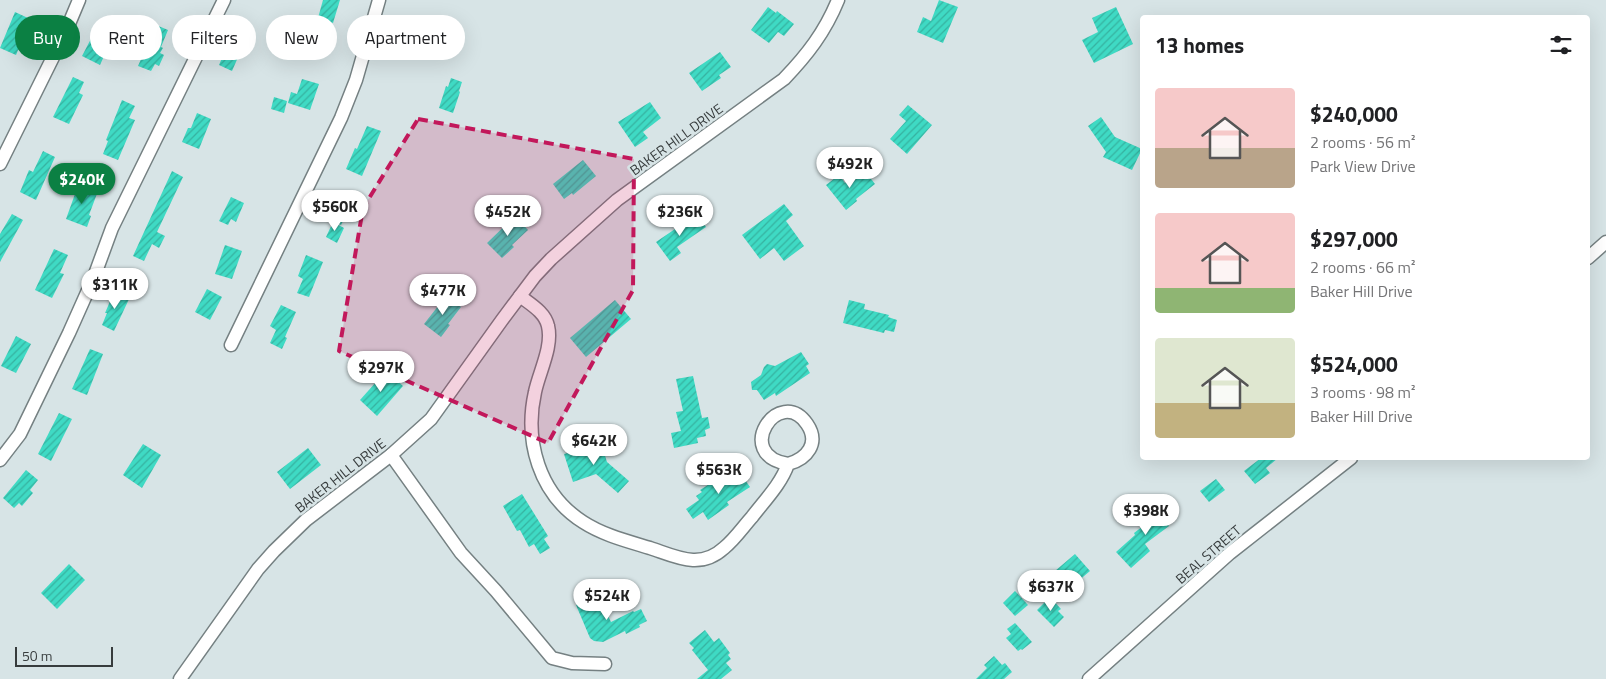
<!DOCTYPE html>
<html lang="en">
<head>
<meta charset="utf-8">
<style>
  body { margin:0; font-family:"Titillium Web",sans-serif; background:#f6f6f6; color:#202124; height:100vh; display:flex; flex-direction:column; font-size:19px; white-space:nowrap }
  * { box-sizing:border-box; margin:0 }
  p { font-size:16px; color:#757577 }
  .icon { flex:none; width:28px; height:28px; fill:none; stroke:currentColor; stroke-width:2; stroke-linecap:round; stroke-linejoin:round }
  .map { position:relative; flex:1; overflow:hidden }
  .details { position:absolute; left:1140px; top:15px; width:450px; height:445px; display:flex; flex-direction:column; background:#fff; border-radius:5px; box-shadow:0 5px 20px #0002 }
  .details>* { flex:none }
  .guide { position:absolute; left:15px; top:15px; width:475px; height:45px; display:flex; gap:10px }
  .scale { position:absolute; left:15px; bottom:12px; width:98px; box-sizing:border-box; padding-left:5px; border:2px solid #373c3d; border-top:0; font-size:14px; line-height:18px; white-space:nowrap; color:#373c3d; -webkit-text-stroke:4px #d7e4e6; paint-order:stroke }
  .price { position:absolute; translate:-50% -42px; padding:0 11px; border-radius:18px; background:#fff; color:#222; font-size:16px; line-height:32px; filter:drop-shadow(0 1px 2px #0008) }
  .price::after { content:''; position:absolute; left:50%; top:30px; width:15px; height:11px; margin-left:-8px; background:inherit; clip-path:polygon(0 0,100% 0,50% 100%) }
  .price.active { background:#0b8043; color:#fff }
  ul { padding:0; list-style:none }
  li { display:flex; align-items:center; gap:15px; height:125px; padding:0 15px }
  li span { display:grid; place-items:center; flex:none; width:140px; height:100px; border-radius:5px; color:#555 }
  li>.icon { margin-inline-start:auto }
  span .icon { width:60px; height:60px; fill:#fffc; stroke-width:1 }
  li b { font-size:21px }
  h2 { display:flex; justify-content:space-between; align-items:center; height:60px; padding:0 15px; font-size:21px }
  .tag { padding:0 18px; border-radius:22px; background:#fff; box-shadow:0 5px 20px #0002; font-size:18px; line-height:45px }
  .tag.active { background:#0b8043; color:#fff }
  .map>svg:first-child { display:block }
</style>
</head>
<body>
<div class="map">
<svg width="1606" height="679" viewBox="0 0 1606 679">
  <defs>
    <pattern id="building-hatch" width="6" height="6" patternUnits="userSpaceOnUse" patternTransform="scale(1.25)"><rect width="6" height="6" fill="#3fdac4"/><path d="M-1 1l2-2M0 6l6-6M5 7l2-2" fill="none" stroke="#36b2a0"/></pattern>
  </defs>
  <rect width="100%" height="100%" fill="#d7e4e6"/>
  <g fill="url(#building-hatch)">
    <path d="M323,0H340L333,23L318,18Z"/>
    <path d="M939,0L958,7L943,43L917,32L923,17L931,21Z"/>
    <path d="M768,7L776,13L777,11L794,24L784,36L778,32L769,43L751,30Z"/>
    <path d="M1116,7L1133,44L1094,63L1082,40L1098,32L1092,18Z"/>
    <path d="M15,12L28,18L23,30L29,32L21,49L19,48L16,55L0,48Z"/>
    <path d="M109,17L124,25L113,47L109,45L100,65L82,56L93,35L99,38Z"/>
    <path d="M156,25L168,30L161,47L163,48L160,53L164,55L159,66L155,64L151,71L138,66Z"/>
    <path d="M233,33L246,39L232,71L219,65Z"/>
    <path d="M720,52L731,67L719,75L721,78L702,91L689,73Z"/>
    <path d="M73,77L84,82L79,93L83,95L69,124L53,117Z"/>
    <path d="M451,78L462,82L459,91L460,92L453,113L439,108L446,86L448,87Z"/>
    <path d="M302,79L319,84L310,110L288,103L291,92L297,94Z"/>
    <path d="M274,97L287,101L284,113L271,109Z"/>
    <path d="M122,100L135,106L129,118L135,120L118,160L103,154L108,141L106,140Z"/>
    <path d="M650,102L661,118L643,132L648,138L635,147L618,122Z"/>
    <path d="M908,105L932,125L907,154L890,139L906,121L899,115Z"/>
    <path d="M197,113L211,119L199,149L182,142L188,128H191Z"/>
    <path d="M1101,117L1115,137L1142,149L1132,170L1103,157L1106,152L1088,126Z"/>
    <path d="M367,126L381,131L362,176L346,169L355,148L357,149Z"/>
    <path d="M43,151L55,157L36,200L20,192L29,170L33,172Z"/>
    <path d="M583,160L596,176L573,195L572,193L564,199L553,184Z"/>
    <path d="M172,171L183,177L157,232L165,236L159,248L152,244L144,261L133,256Z"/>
    <path d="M865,171L875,184L856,199L857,201L846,210L826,185L839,175L845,183L856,174L858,176Z"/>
    <path d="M79,183L98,191L89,215L91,216L87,227L66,219Z"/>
    <path d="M338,193L353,201L341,225L326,218Z"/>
    <path d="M231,197L244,203L236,222L231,219L228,225L219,221Z"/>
    <path d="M784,204L793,215L786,221L804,246L784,261L774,248L760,259L742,235Z"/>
    <path d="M12,214L23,220L0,262V234Z"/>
    <path d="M697,214L706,227L677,247L681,253L670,261L656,242Z"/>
    <path d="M515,216L528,230L512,245L514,247L502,258L487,243Z"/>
    <path d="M333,222L344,228L337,243L326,237Z"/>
    <path d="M225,245L242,251L232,279L215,274Z"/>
    <path d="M54,249L68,255L60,273L64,274L52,298L35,290Z"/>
    <path d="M306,255L323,262L309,297L297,293L303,279L298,276Z"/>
    <path d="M207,289L222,297L210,320L195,312Z"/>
    <path d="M115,290L130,297L114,331L102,325L107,313H105Z"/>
    <path d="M446,296L461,307L448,324L450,325L441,337L424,324Z"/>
    <path d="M615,300L631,319L586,357L570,338Z"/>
    <path d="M849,300L865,304L864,309L889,315L888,317L897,320L894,332L885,330L884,333L843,323Z"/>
    <path d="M281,305L296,312L285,337L287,338L282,349L270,343L276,330L270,326Z"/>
    <path d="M16,336L31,344L16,373L1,366Z"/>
    <path d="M90,349L103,354L87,395L72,389Z"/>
    <path d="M801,352L809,364L806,366L810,373L776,396L775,393L764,400L757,390H752L751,382L761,375L764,367L767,364L775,366Z"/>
    <path d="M386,371L403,386L377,416L360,400Z"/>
    <path d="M693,376L702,418L708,417L710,428L705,430L706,436L697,438L698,443L674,448L671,433L681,431L676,412L683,411L676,379Z"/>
    <path d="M59,413L72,419L51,461L38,454Z"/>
    <path d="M585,443L586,447L593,445L594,448L602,446L607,462L629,481L618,493L596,474L573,482L564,454L575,451L574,447Z"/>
    <path d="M143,444L161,455L142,488L123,475Z"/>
    <path d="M308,448L321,465L290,489L277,472Z"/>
    <path d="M1261,458H1278L1266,468L1270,473L1255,484L1244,471Z"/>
    <path d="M736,467L750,487L727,502L729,505L708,520L703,512L693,519L686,509L699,500L696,496L702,492L700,490Z"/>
    <path d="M26,470L38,480L30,490L33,493L22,506L19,503L14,508L3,498Z"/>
    <path d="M1216,479L1225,490L1209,502L1200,491Z"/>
    <path d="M522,494L548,536L544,539L550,548L540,554L534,544L529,547L520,530L517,531L503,506Z"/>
    <path d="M1164,503L1167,508L1170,506L1177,515L1173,518L1175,520L1168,525L1169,526L1145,544L1150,551L1131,568L1116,552L1135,535L1134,533L1159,514L1155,509Z"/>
    <path d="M1075,554L1090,571L1077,582L1071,576L1064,582L1055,571Z"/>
    <path d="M69,564L85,580L57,609L41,593Z"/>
    <path d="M1015,591L1028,605L1015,616L1003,603Z"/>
    <path d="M598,595L611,622L633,611L634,612L641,609L647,621L639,625L640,627L626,634L625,631L603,642L594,641L590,638L576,605Z"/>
    <path d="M1050,597L1061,609L1058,611L1064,617L1054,627L1037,610Z"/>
    <path d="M1015,623L1032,642L1022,650L1021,649L1018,651L1006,638L1011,634L1007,629Z"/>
    <path d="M705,630L714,642L719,638L730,653L728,655L731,659L726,663L732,670L721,679H697L708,670L692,650L694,648L689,643Z"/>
    <path d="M994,656L1002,665L1005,663L1012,672L1004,679H976L987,668L984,665Z"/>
  </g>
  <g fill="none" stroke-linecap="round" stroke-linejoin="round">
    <defs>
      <g id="minor">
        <path d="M0,164L66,31L79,0"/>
        <path d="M1588,258L1606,242"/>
        <path d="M520,296C530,304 545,312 548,326C553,347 539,372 535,392C524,441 539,494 583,522C603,535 627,541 650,548C677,557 700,570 724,548C735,539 743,527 752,517C765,500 781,484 788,464C807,459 820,443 807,424C779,384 732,455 788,464"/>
        <path d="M231,345L341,118L356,80L379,0"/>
        <path d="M391,455L461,553L496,591L552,658L572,663L605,664"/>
        <path d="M0,460L20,434L69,333L94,277L112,228L224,0"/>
        <path d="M180,679L258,569L274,551L306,520L391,455L431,419L502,320L535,276L551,259L617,200L784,79C807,55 825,32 838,0"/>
        <path d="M1089,679L1230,553L1351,458"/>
      </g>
    </defs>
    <use href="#minor" stroke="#758082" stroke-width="15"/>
    <use href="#minor" stroke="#fff" stroke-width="12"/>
  </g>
  <path fill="#c2185b" fill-opacity="0.2" stroke="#c2185b" stroke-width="4" stroke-dasharray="10 6" stroke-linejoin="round" d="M418,119L634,159L633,290L548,443L339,351L363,208Z"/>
  <g text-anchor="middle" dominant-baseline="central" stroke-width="5" stroke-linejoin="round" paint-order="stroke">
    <g font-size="14" fill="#373c3d" stroke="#d7e4e6">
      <text transform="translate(676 139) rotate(-36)">BAKER HILL DRIVE</text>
      <text transform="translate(340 475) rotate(-38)">BAKER HILL DRIVE</text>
      <text transform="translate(1208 554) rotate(-41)">BEAL STREET</text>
    </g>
  </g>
</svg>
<div class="scale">50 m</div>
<b class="price" style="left:850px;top:189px">$492K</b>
<b class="price active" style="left:82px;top:205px">$240K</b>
<b class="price" style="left:335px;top:232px">$560K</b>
<b class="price" style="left:508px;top:237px">$452K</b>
<b class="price" style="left:680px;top:237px">$236K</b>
<b class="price" style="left:115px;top:310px">$311K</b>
<b class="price" style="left:443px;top:316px">$477K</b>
<b class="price" style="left:381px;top:393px">$297K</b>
<b class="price" style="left:594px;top:466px">$642K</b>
<b class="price" style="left:719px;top:495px">$563K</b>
<b class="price" style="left:1146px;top:536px">$398K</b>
<b class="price" style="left:1051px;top:612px">$637K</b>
<b class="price" style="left:607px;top:621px">$524K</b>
<div class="guide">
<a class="tag active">Buy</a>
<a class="tag">Rent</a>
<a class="tag">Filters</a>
<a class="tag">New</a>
<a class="tag">Apartment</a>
</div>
<section class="details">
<h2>13 homes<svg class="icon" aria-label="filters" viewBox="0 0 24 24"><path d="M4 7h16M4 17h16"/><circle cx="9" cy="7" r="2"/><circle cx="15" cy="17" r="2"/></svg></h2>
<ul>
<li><span style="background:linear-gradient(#f6c9c9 60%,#b9a48a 0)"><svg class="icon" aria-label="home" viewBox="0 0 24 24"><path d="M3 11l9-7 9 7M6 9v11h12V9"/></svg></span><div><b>$240,000</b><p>2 rooms · 56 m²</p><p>Park View Drive</p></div></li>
<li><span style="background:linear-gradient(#f6c9c9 75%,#8fb573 0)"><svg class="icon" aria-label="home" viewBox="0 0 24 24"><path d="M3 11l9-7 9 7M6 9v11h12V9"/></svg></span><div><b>$297,000</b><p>2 rooms · 66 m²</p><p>Baker Hill Drive</p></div></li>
<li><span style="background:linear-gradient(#dfe7d0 65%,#c2b280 0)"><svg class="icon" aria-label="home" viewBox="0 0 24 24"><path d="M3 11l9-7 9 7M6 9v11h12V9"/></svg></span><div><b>$524,000</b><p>3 rooms · 98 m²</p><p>Baker Hill Drive</p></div></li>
</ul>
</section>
</div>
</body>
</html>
